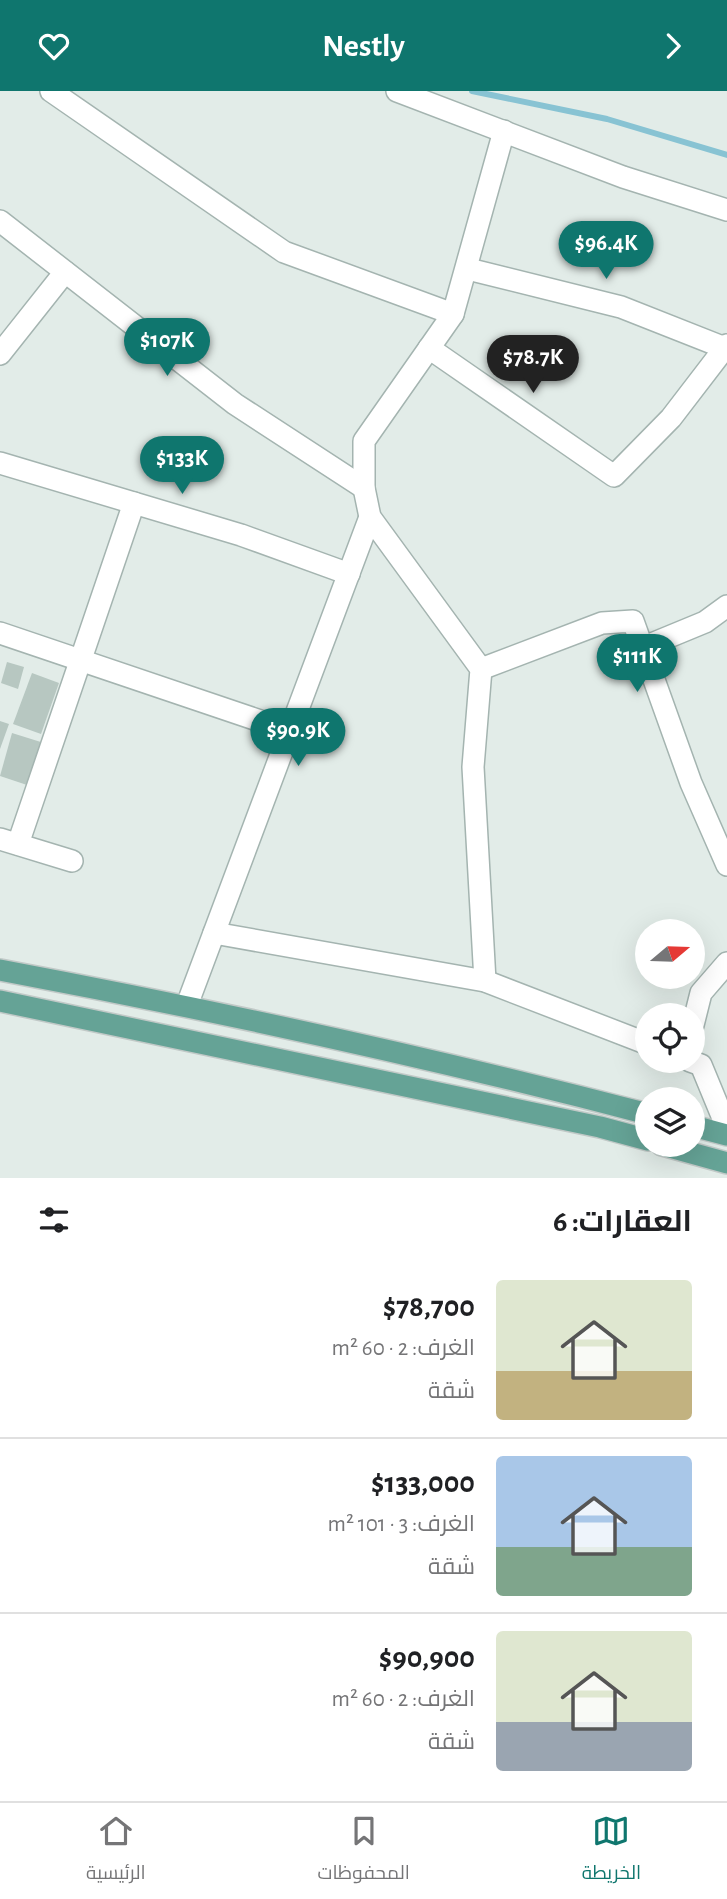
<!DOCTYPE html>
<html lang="ar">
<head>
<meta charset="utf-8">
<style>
  body { margin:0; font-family:"Alegreya Sans",Cairo,sans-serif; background:#f6f6f6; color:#202124; direction:rtl; height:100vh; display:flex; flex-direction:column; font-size:26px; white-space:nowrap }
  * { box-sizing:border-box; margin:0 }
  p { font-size:23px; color:#757577 }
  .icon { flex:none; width:38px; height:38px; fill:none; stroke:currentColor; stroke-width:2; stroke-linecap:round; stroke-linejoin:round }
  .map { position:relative; height:1087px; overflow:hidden; direction:ltr }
  .drawer { display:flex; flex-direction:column; background:#fff; flex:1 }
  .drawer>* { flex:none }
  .needle { width:46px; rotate:71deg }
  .tools { position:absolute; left:635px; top:828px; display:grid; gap:14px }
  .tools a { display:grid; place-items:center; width:70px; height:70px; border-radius:50%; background:#fff; box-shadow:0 7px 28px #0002; font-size:35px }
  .price { position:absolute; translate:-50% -60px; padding:0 16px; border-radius:24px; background:#0f766e; color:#fff; font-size:23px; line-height:46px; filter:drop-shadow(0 2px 4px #0008) }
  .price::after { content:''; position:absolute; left:50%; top:42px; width:21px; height:16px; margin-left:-10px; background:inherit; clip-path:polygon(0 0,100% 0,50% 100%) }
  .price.current { background:#222; color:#fff }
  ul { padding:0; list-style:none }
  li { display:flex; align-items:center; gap:21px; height:175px; padding:0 35px }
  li+li { border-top:2px solid #e0e0e0 }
  li span { display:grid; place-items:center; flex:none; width:196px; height:140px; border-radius:7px; color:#555 }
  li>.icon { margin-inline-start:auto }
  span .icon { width:84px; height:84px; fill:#fffc; stroke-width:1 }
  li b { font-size:30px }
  h2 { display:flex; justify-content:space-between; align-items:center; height:84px; padding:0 35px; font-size:30px }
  header { display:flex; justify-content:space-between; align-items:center; height:91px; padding:0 35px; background:#0f766e; color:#fff; font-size:32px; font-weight:700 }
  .dock { display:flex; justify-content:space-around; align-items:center; height:98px; border-top:2px solid #e0e0e0; background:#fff; font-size:19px; color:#757577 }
  .dock a { display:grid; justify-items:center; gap:4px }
  .dock .current { color:#0f766e }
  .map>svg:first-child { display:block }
</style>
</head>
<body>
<header><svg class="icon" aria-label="forward" viewBox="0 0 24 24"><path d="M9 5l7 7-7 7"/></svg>Nestly<svg class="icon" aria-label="heart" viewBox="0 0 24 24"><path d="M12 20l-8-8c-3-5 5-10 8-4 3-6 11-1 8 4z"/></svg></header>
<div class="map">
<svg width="727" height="1087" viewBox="0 0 727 1087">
  <rect width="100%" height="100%" fill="#e2ece8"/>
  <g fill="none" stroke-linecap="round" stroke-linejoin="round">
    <path stroke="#88c3d3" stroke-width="6" d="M472,0L607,28L727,64"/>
  </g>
  <g fill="#b7c7c1">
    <path d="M7,571L24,576L18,598L1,592Z"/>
    <path d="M32,582L59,592L41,643L13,633Z"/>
    <path d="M0,630L9,633L0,658Z"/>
    <path d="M12,642L44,652L30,695L0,685Z"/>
  </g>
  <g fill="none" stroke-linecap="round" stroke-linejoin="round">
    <defs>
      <g id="minor">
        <path d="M51,0L284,161L453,223"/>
        <path d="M397,0L623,86L727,119"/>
        <path d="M0,130L235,313L364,397"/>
        <path d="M468,178L621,216L725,257"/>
        <path d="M429,257L614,385L671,327L727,254"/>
        <path d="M0,263L65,181"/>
        <path d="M0,372L241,444L349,483"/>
        <path d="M0,542L290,640"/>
        <path d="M642,557L705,531L727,515"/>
        <path d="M481,578L602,532L633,530L691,692L727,774"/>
        <path d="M0,748L72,770"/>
        <path d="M18,753L134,412"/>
        <path d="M214,842L485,890L648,953"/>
        <path d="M485,890L473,676L481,578L370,426L364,397V350L453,223L504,40"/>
        <path d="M187,914L370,426"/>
        <path d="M693,934L701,902L727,872"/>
        <path d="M690,970L701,974L727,1037"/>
      </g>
      <g id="major">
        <path d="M0,879C218,920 433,967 648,1023"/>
        <path d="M0,910L600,1036L648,1049"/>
        <path d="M693,1035L727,1044"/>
        <path d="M662,1054L727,1072"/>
      </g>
    </defs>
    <use href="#minor" stroke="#a4b4b0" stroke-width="24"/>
    <use href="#major" stroke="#c1c9c7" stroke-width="24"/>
    <use href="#minor" stroke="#fff" stroke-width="21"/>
    <use href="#major" stroke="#65a396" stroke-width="21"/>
  </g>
</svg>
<div class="tools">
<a><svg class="needle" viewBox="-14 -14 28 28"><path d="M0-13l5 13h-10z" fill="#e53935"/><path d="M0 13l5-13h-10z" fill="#757577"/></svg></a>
<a><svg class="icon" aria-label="locate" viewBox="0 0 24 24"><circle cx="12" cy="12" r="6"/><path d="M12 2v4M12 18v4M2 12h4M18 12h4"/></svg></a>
<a><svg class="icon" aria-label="layers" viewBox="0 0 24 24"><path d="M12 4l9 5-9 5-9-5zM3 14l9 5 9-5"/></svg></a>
</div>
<b class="price" style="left:606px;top:190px">$96.4K</b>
<b class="price" style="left:167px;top:287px">$107K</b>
<b class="price current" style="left:533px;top:304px">$78.7K</b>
<b class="price" style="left:182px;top:405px">$133K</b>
<b class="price" style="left:637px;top:603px">$111K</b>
<b class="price" style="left:298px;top:677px">$90.9K</b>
</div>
<section class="drawer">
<h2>العقارات: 6<svg class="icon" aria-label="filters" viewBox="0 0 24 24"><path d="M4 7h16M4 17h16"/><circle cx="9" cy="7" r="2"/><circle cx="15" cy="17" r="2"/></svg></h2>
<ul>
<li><span style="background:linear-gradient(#dfe7d0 65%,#c2b280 0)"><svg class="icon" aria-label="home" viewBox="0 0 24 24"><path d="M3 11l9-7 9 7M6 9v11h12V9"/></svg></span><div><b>$78,700</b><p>الغرف: 2 · 60 m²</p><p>شقة</p></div></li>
<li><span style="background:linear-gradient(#a9c7e8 65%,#7fa58c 0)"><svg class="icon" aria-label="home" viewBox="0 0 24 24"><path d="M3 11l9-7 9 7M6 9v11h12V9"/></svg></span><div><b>$133,000</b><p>الغرف: 3 · 101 m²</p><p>شقة</p></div></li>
<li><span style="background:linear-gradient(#dfe7d0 65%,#9aa5b1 0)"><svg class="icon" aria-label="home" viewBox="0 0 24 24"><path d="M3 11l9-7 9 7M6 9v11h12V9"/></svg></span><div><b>$90,900</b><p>الغرف: 2 · 60 m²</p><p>شقة</p></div></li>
</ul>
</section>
<nav class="dock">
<a class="current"><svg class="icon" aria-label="map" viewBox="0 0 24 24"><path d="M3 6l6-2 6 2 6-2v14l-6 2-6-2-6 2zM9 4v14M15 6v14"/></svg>الخريطة</a>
<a><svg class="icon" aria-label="saved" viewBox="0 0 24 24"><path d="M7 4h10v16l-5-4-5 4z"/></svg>المحفوظات</a>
<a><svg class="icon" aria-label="home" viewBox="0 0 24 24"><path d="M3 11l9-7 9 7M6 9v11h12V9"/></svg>الرئيسية</a>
</nav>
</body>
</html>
